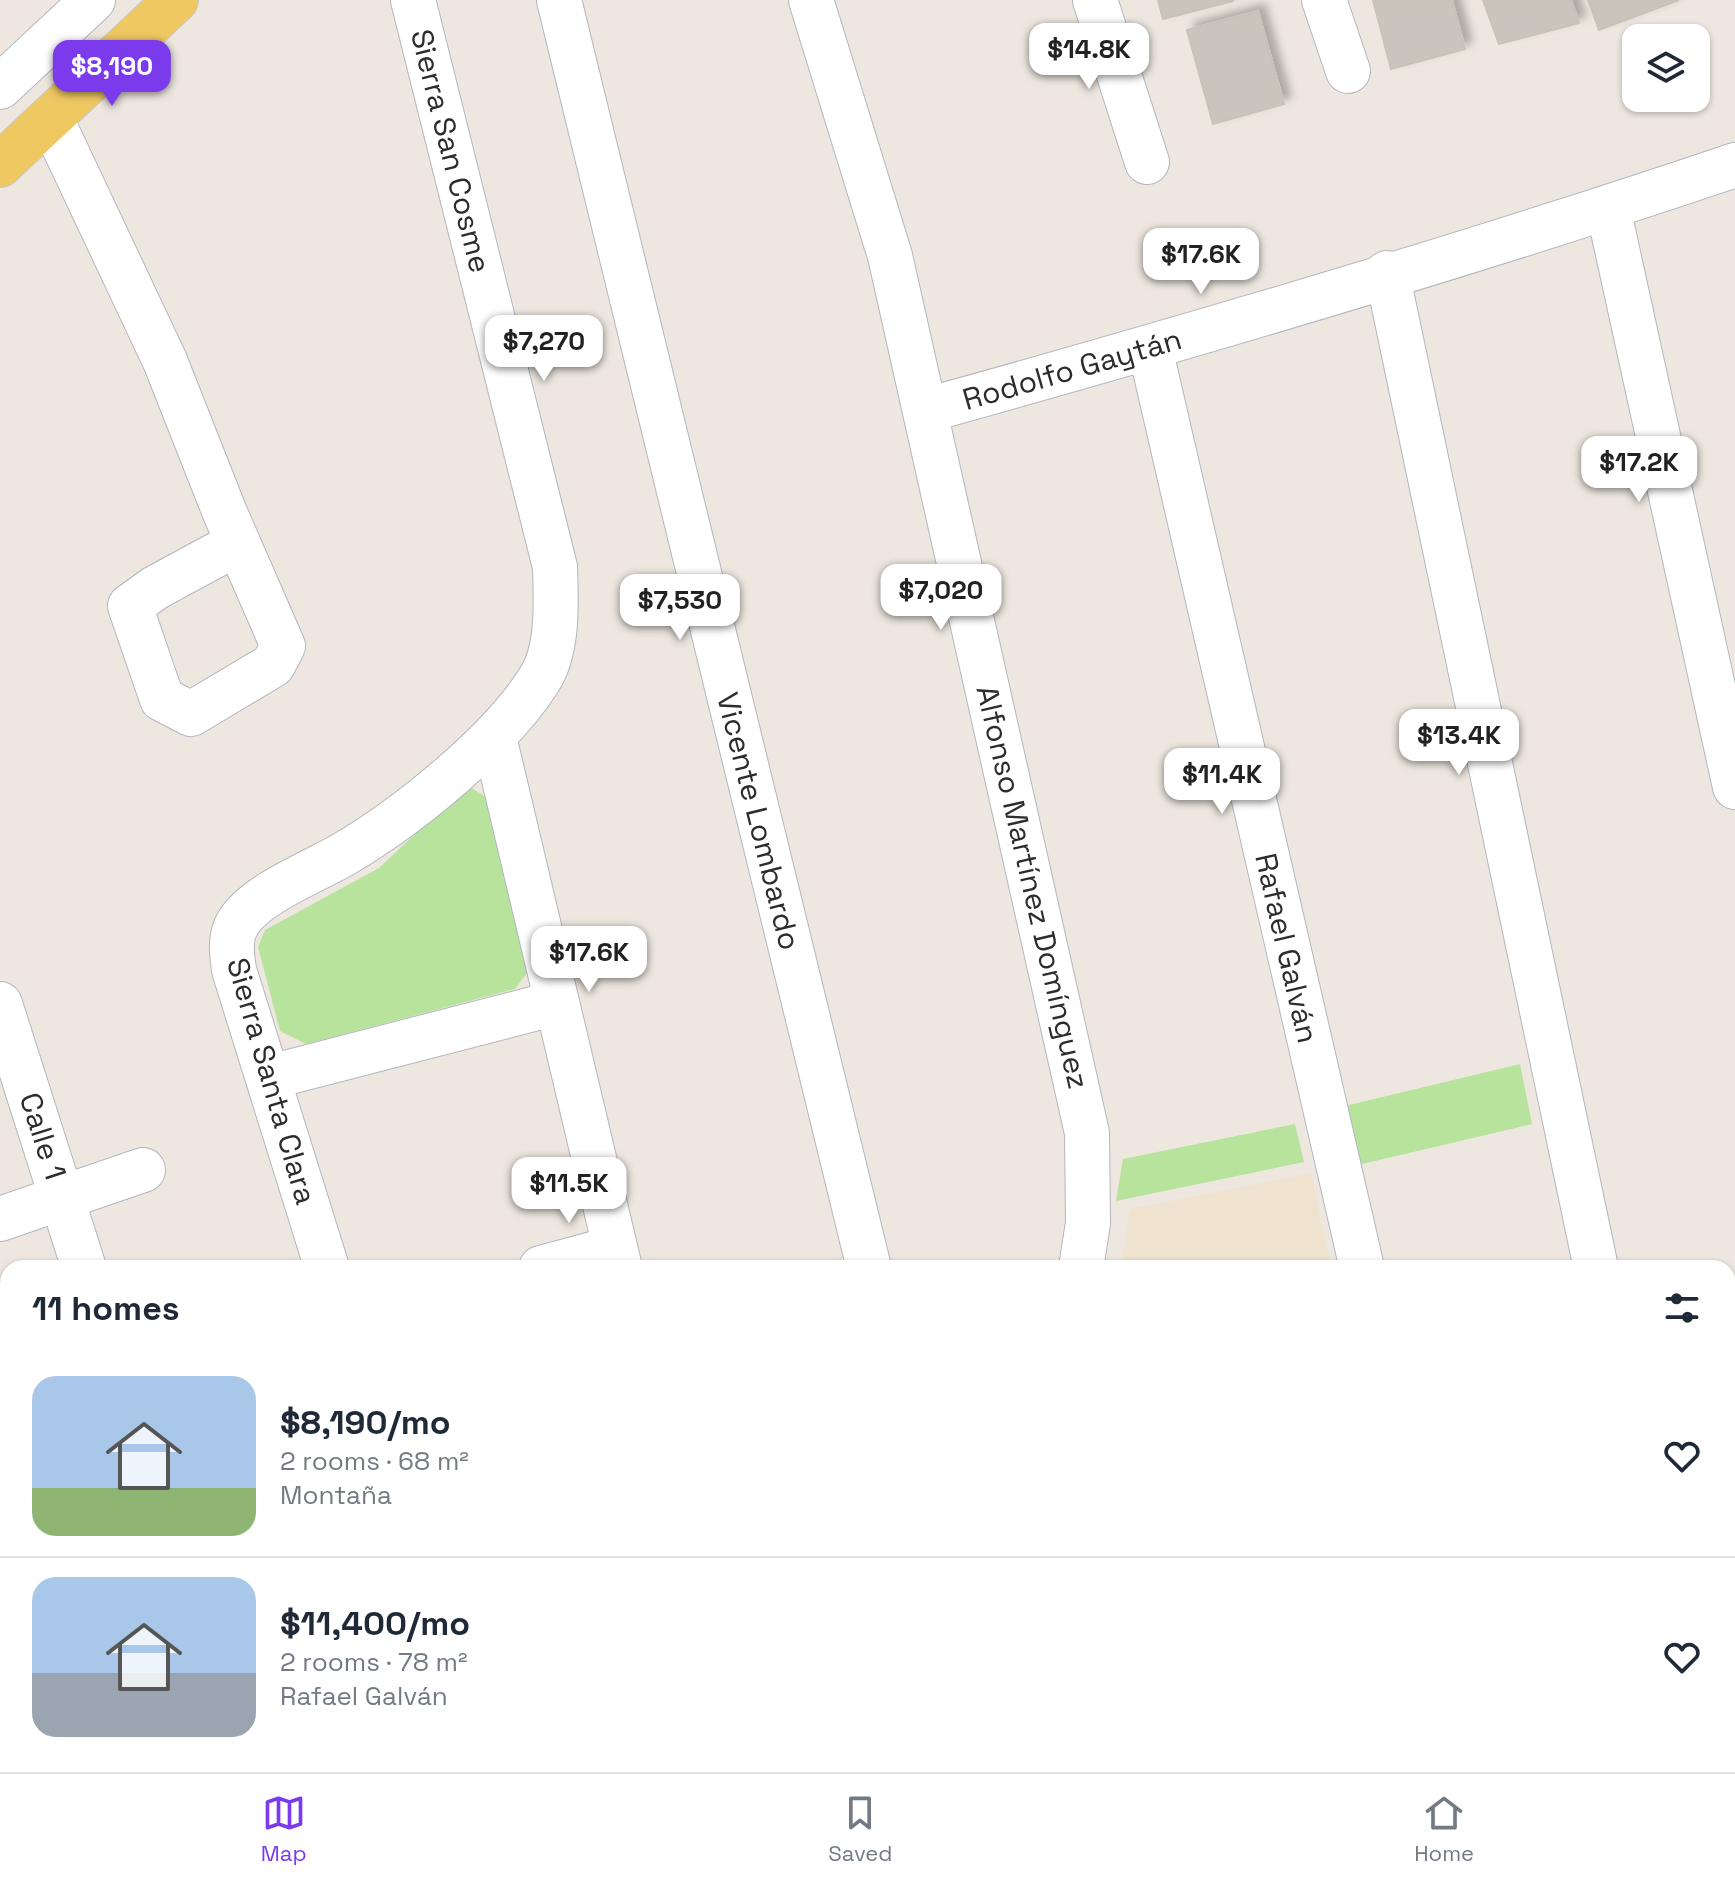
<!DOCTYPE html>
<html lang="en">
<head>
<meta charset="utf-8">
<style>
  body { margin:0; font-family:"Space Grotesk",sans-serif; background:#f6f6f7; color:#1f2937; height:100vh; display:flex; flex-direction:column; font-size:30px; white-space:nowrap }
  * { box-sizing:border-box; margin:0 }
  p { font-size:26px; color:#747a83 }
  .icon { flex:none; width:44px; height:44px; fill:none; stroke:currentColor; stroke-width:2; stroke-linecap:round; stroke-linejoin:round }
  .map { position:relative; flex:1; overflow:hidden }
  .panel { position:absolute; left:0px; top:1260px; width:1736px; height:512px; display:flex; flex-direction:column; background:#fff; border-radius:24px 24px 0 0; box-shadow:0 2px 6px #0004 }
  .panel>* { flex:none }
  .controls { position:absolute; left:1622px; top:24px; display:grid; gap:16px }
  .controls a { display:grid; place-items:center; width:88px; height:88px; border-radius:16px; background:#fff; box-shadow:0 2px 6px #0004; font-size:40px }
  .price { position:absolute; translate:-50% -68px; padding:0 18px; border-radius:16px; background:#fff; color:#222; font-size:26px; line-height:52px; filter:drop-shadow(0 2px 4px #0008) }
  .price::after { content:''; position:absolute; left:50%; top:48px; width:24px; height:18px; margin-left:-12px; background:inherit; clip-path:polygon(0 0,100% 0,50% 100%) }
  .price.current { background:#7c3aed; color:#fff }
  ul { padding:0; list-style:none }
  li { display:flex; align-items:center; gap:24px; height:200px; padding:0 32px }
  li+li { border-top:2px solid #e0e1e3 }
  li span { display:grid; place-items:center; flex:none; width:224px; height:160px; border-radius:24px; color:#555 }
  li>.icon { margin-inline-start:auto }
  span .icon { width:96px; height:96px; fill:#fffc; stroke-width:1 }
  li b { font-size:34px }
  h2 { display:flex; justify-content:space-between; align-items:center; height:96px; padding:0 32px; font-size:34px }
  .dock { display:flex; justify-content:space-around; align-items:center; height:112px; border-top:2px solid #e0e1e3; background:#fff; font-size:22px; color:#747a83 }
  .dock a { display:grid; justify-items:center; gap:4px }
  .dock .current { color:#7c3aed }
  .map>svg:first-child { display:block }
</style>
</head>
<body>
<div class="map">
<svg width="1735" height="1772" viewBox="0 0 1735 1772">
  <defs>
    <filter id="shadow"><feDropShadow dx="7" dy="-7" stdDeviation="4" flood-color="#0004"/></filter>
  </defs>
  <rect width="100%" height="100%" fill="#ede7df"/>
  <g fill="#efe3cf">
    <path d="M1311,1173L1331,1268H1121L1130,1209Z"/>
    <path d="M504,1764H951L950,1772H507Z"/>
  </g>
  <g fill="#b8e39d">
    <path d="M467,785L486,797L527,973L515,989L306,1044L280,1031L258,947L265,930L379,868Z"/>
    <path d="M1520,1064L1532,1124L1358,1165L1345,1106Z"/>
    <path d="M1295,1124L1304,1162L1116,1201L1123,1159Z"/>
  </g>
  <g fill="#c9c5bd" stroke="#c9c2b8" stroke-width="2" filter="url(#shadow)">
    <path d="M1158,0H1233V1L1163,19Z"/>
    <path d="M1373,0H1452L1465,49L1391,69Z"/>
    <path d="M1483,0H1571L1579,23L1499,44Z"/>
    <path d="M1588,0H1679L1599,30Z"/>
    <path d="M1258,11L1284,104L1213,124L1187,30Z"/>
  </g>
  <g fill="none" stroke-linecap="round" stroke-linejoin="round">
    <defs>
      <g id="minor">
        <path d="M559,0L869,1268"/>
        <path d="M811,0L890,256L1087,1133L1088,1223L1081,1268"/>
        <path d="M1095,0L1147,162"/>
        <path d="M1324,0L1348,71"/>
        <path d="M0,87L93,0"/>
        <path d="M51,119L165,361L225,513L283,646L273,665L191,714L162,699L130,606L155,588L238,543"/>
        <path d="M1608,208L1735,787"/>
        <path d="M1387,273L1596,1268"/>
        <path d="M1150,348L1362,1268"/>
        <path d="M927,410C1197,335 1469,255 1735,165"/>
        <path d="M494,737L620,1268"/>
        <path d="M0,1004L84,1268"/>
        <path d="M270,1077L556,1003"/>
        <path d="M0,1219L143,1170"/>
        <path d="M327,1268L234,970C232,955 229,937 238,923C255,894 315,871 344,854C407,817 500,742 539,680C559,650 556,601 555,567L413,0"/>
        <path d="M541,1268L615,1248"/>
        <path d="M0,1490L8,1485"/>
        <path d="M1728,1491L1735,1490"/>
        <path d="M235,1764L237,1772"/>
        <path d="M479,1764L481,1772"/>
        <path d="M1687,1764L1688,1772"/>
        <path d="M26,1772L39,1764"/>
        <path d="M1001,1772L1002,1764"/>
        <path d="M1481,1772L1528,1764"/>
      </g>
      <path id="major" d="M0,165L176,0"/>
    </defs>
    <use href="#minor" stroke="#b2b6bf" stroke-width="46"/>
    <use href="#major" stroke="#c8c8c8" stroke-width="46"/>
    <use href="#minor" stroke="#fff" stroke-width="44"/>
    <use href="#major" stroke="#efc862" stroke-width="44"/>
  </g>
  <g text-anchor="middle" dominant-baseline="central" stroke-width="8" stroke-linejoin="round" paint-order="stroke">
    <g font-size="30" fill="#2c2c2c" stroke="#fff">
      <text transform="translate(451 151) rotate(76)">Sierra San Cosme</text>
      <text transform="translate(1072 369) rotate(-16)">Rodolfo Gaytán</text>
      <text transform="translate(759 821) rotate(76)">Vicente Lombardo</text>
      <text transform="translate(1033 887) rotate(77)">Alfonso Martínez Domínguez</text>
      <text transform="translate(1287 948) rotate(77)">Rafael Galván</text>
      <text transform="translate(272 1081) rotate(74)">Sierra Santa Clara</text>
      <text transform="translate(43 1136) rotate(72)">Calle 1</text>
    </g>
  </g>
</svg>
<div class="controls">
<a><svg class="icon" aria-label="layers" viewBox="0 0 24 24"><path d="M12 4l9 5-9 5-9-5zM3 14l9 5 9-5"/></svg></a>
</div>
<b class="price" style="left:1089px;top:91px">$14.8K</b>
<b class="price current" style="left:112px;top:108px">$8,190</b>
<b class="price" style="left:1201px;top:296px">$17.6K</b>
<b class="price" style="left:544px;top:383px">$7,270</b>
<b class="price" style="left:1639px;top:504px">$17.2K</b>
<b class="price" style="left:941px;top:632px">$7,020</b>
<b class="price" style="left:680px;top:642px">$7,530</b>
<b class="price" style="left:1459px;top:777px">$13.4K</b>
<b class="price" style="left:1222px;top:816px">$11.4K</b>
<b class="price" style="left:589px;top:994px">$17.6K</b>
<b class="price" style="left:569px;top:1225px">$11.5K</b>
<section class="panel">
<h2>11 homes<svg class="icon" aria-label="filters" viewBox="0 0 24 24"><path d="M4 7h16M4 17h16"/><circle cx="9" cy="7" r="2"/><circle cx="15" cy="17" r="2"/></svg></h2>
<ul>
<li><span style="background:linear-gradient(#a9c7e8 70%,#8fb573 0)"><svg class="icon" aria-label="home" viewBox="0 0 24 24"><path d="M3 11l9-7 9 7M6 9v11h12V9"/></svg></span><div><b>$8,190/mo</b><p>2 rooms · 68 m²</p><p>Montaña</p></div><svg class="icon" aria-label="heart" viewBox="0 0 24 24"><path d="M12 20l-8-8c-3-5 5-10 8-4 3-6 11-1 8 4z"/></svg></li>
<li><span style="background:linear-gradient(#a9c7e8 60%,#9aa5b1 0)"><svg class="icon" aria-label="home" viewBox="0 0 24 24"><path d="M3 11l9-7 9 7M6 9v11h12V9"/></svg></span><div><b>$11,400/mo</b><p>2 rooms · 78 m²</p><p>Rafael Galván</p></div><svg class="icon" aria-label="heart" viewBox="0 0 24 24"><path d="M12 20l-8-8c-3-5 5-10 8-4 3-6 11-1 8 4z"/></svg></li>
</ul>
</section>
</div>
<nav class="dock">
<a class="current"><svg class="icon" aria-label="map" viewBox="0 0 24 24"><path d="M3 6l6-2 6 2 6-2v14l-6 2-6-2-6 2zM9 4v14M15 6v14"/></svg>Map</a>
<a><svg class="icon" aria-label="saved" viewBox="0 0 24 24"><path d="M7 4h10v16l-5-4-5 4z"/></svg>Saved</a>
<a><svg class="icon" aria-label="home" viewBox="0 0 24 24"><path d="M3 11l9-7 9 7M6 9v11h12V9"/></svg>Home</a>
</nav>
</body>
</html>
